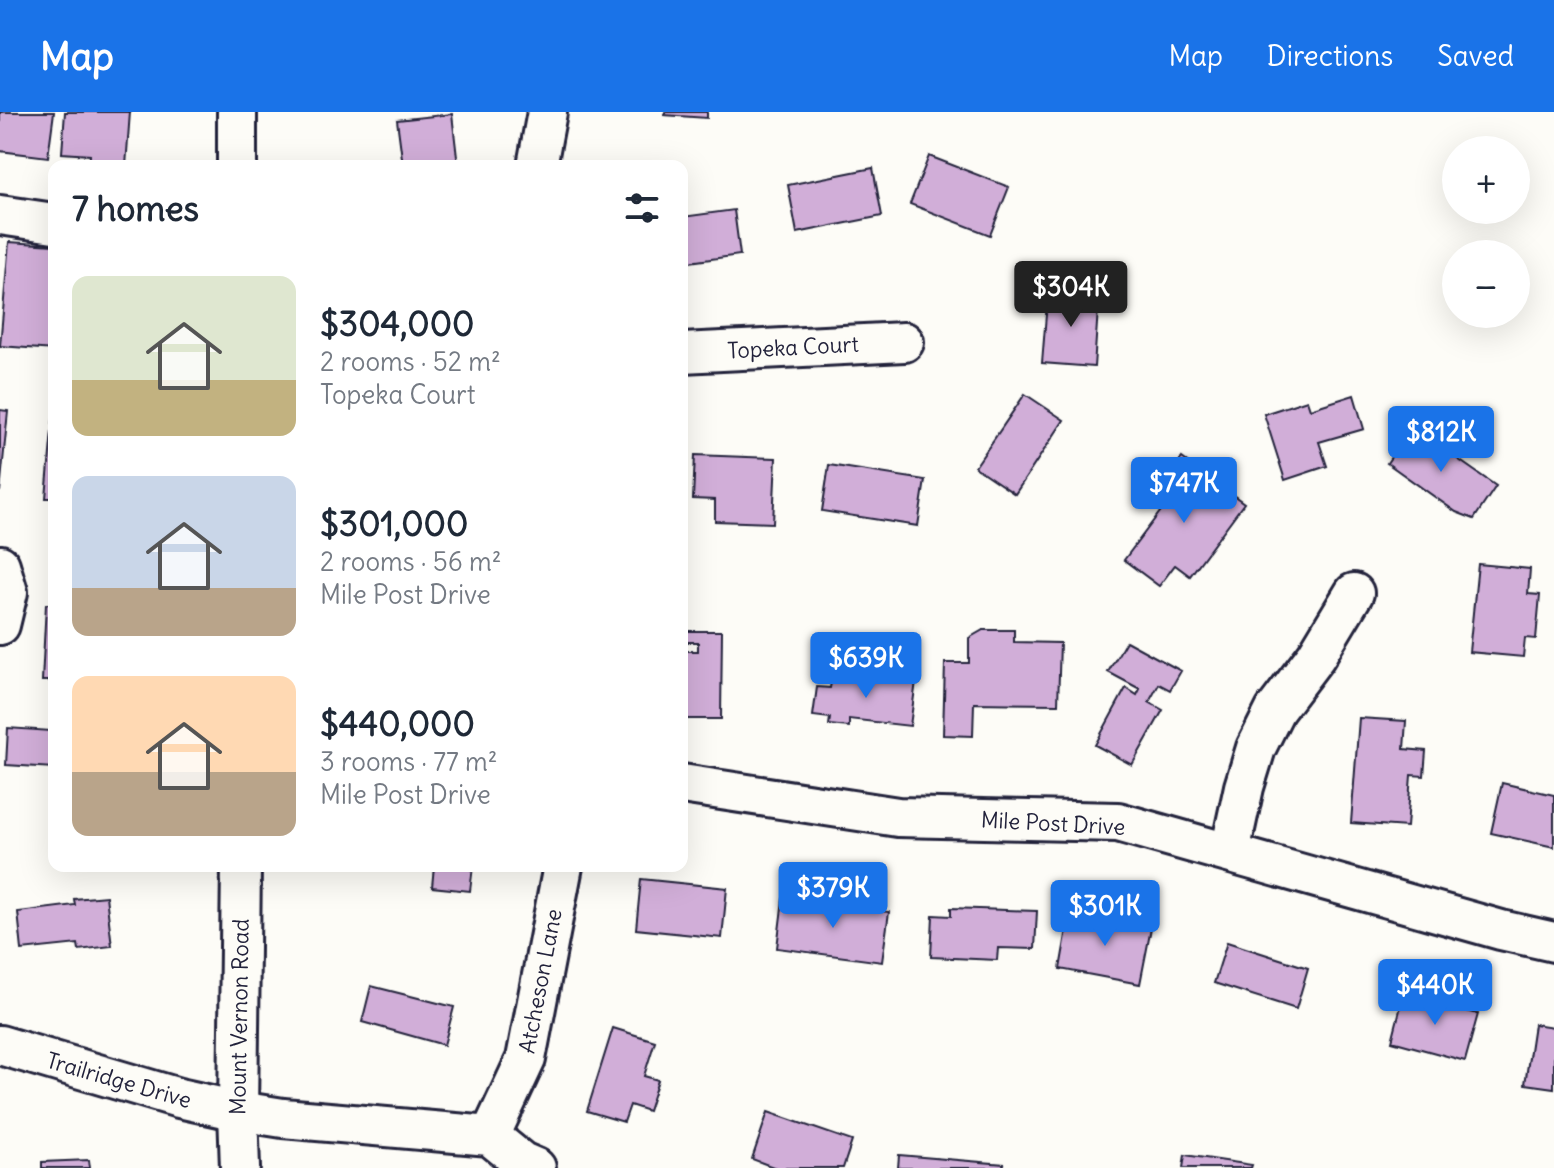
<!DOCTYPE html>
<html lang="en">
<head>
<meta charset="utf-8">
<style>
  body { margin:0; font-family:Delius,sans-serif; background:#f6f6f7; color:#1f2937; height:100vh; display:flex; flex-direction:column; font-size:30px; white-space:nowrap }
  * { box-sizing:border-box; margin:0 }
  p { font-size:26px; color:#747a83 }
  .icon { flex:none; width:44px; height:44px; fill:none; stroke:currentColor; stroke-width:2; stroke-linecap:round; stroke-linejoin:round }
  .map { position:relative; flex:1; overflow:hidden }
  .side { position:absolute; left:48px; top:48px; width:640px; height:712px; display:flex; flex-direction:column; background:#fff; border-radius:16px; box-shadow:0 8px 32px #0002 }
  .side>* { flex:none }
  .controls { position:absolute; left:1442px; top:24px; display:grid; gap:16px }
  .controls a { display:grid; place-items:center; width:88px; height:88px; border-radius:50%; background:#fff; box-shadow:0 8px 32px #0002; font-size:40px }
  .price { position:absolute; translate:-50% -68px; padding:0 18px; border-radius:8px; background:#1a73e8; color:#fff; font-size:26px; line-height:52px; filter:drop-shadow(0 2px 4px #0008) }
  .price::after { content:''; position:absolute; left:50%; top:48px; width:24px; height:18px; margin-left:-12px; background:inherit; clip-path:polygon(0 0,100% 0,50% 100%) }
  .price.selected { background:#222; color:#fff }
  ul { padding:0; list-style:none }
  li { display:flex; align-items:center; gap:24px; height:200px; padding:0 24px }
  li span { display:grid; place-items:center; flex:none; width:224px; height:160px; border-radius:16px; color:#555 }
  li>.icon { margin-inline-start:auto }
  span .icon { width:96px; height:96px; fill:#fffc; stroke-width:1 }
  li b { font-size:34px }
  h2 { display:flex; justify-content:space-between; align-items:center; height:96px; padding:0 24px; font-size:34px }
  header { display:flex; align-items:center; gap:48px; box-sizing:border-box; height:112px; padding:0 40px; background:#1a73e8; color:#fff }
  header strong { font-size:38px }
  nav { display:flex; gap:44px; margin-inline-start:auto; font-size:28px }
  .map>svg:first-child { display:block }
</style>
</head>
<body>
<header>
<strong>Map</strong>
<nav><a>Map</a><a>Directions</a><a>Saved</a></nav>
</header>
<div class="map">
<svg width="1554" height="1056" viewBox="0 0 1554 1056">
  <rect width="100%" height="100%" fill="#fdfcf7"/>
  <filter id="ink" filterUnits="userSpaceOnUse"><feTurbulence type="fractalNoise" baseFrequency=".0125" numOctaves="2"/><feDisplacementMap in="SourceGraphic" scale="16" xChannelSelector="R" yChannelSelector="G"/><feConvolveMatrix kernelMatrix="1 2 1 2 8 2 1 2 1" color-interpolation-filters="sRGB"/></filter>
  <g filter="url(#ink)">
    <g fill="#d1aed8" stroke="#22223b" stroke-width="2">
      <path d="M0,0H54L48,45L0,39Z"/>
      <path d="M65,0H130L126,54H89L90,43L62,41Z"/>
      <path d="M665,0H707V6L664,3Z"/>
      <path d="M452,2L458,54H403L397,8Z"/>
      <path d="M929,44L1009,75L990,123L910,92Z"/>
      <path d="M873,56L882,104L797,121L788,73Z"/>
      <path d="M734,98L740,143L682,151V105Z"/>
      <path d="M9,130L54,133V238L0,234Z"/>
      <path d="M1048,178L1099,182L1094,255L1042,251Z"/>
      <path d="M1025,282L1064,308L1015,382L975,355Z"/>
      <path d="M1354,283L1364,317L1319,330L1327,354L1285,368L1264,302L1307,288L1310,297Z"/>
      <path d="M0,298L8,299L0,380Z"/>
      <path d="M53,307H54V386H46Z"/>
      <path d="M1412,315L1496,374L1474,407L1456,400L1387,351Z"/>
      <path d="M695,343L776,346L773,411L715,409V388L693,387Z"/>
      <path d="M1182,346L1244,391L1190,464L1175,453L1159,474L1124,448L1175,380L1163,371Z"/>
      <path d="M829,353L925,368L918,414L822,399Z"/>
      <path d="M1478,452L1530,457L1528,482L1540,483L1536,527L1525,526L1523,545L1469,540Z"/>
      <path d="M46,492H54V569H42Z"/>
      <path d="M983,518H1014V530L1060,531L1058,592L974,591L973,624L943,623L945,551H969V526Z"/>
      <path d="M682,519H722L721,607H682V539H698V530H682Z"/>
      <path d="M1126,529L1181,559L1170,578L1159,572L1149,590L1163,598L1132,653L1095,633L1126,576L1137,583L1140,577L1108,560Z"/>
      <path d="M833,559L916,569L910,614L849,607V615L829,613L830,606L813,604L817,575L830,576Z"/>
      <path d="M53,578L54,656L6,653L8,616L51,619Z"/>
      <path d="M1359,606L1406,609L1404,637L1426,639L1424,664L1411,663L1407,715L1351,711Z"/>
      <path d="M1502,671L1554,683V735L1491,721Z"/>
      <path d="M434,754H473L470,779L432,775Z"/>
      <path d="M641,767L727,776L722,826L636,817Z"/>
      <path d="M106,784L112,834L79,838L78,832L22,838L18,800L75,793L74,787Z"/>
      <path d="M783,787L889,800L882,850L777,836Z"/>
      <path d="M951,796L1037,799L1035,837L998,836L997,848L931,845L933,803L951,804Z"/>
      <path d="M1070,800L1151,816L1140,872L1060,857Z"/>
      <path d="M1227,830L1308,856L1296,897L1214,871Z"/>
      <path d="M371,874L454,895L444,933L362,910Z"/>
      <path d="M1404,882L1478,902L1465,949L1392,929Z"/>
      <path d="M1534,912L1554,915V976L1525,972Z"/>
      <path d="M613,916L655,929L644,964L658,968L648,999L630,993L624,1010L587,999Z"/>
      <path d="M768,1000L852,1029L843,1056H776L752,1047Z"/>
      <path d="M899,1043L1004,1052L1003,1056H898Z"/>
      <path d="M1185,1043L1252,1053L1251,1056H1183Z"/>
      <path d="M89,1048L90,1056H42V1050Z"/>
    </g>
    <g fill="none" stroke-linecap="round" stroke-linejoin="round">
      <defs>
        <g id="minor">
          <path d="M237,0V54"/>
          <path d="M537,54L547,0"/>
          <path d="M0,103L54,111"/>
          <path d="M682,241L904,230"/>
          <path d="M0,453L8,480L0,513"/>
          <path d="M682,672L898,705L1118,710L1501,818L1554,830"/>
          <path d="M1230,740L1244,675L1256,636L1275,598L1316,544L1354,481"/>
          <path d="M0,933L179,986L238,999L283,1006L490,1024L522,1050L536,1056"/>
          <path d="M490,1024L526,947L563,754"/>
          <path d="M240,1056L238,999L241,754"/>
        </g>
      </defs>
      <use href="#minor" stroke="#22223b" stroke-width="44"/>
      <use href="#minor" stroke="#fdfcf7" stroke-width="38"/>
    </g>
  </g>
  <g text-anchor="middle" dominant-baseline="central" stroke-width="6" stroke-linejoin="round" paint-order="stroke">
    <g font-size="22" fill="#22223b" stroke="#fdfcf7">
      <text transform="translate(793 235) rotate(-3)">Topeka Court</text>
      <text transform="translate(1053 711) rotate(3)">Mile Post Drive</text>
      <text transform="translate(540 869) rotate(-79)">Atcheson Lane</text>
      <text transform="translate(239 905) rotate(-89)">Mount Vernon Road</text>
      <text transform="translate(119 968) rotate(16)">Trailridge Drive</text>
    </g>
  </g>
</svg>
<div class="controls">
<a>+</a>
<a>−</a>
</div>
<b class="price selected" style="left:1071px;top:217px">$304K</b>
<b class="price" style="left:1441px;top:362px">$812K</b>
<b class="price" style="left:1184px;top:413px">$747K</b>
<b class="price" style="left:866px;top:588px">$639K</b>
<b class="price" style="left:833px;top:818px">$379K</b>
<b class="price" style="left:1105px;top:836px">$301K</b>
<b class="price" style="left:1435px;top:915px">$440K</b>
<section class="side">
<h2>7 homes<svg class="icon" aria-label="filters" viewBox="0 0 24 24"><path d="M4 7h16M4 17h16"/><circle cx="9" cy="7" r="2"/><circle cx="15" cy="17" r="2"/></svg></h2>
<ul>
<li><span style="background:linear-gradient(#dfe7d0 65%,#c2b280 0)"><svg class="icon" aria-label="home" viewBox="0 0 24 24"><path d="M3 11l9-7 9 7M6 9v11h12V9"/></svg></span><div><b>$304,000</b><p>2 rooms · 52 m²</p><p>Topeka Court</p></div></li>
<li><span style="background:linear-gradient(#c9d6e8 70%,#b9a48a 0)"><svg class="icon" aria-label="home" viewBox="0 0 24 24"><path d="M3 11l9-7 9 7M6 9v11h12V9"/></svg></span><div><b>$301,000</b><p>2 rooms · 56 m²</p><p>Mile Post Drive</p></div></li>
<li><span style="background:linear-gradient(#ffd9b3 60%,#b9a48a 0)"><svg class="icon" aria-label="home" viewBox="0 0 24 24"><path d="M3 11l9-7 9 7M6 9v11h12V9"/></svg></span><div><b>$440,000</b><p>3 rooms · 77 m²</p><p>Mile Post Drive</p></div></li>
</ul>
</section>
</div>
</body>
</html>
